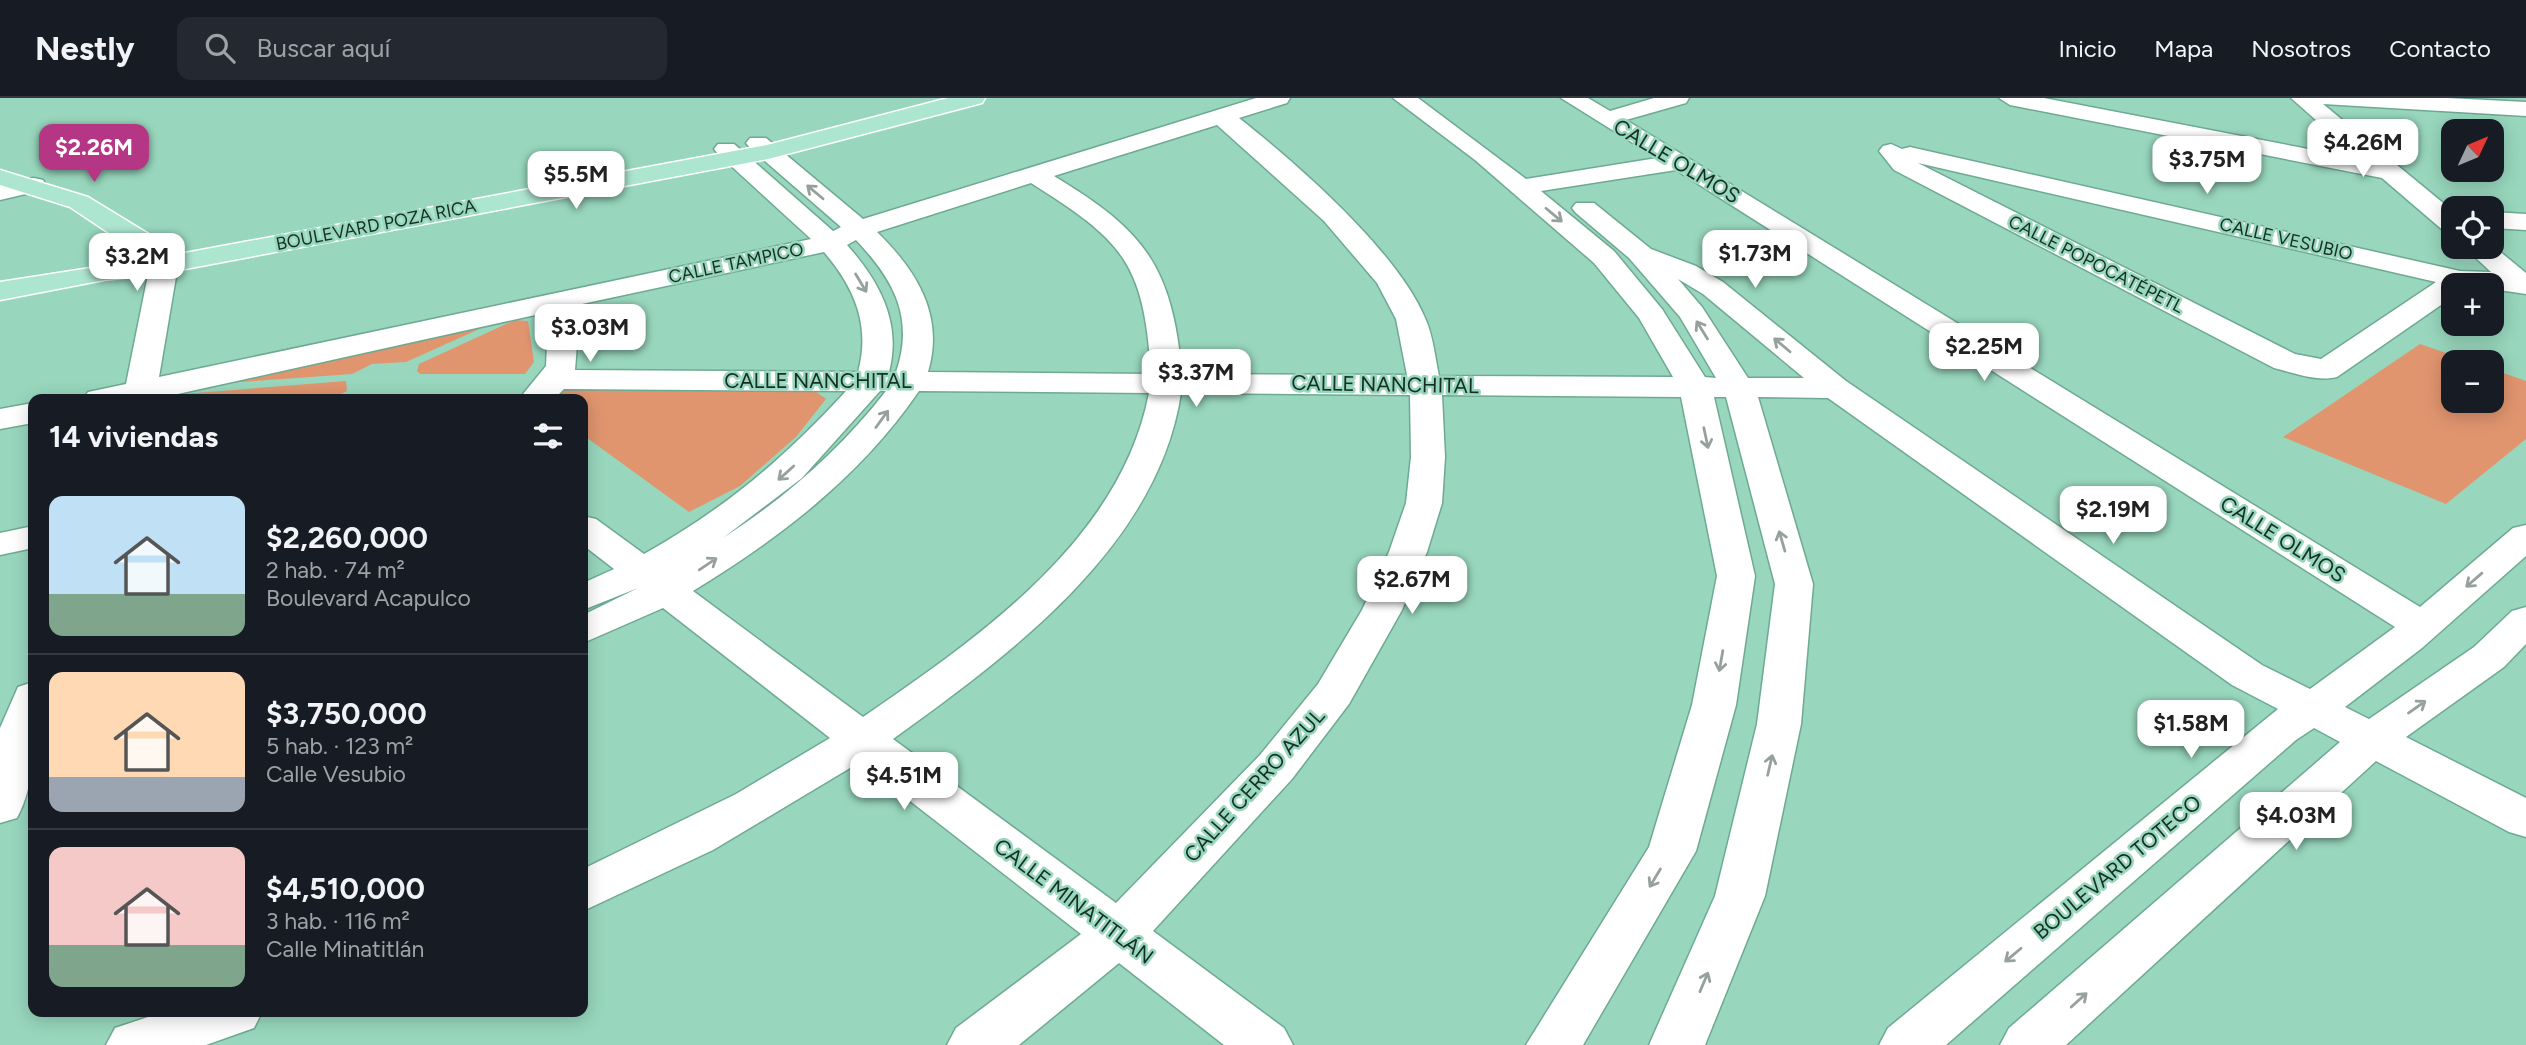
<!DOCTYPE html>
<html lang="es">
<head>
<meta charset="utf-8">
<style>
  body { margin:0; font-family:Figtree,sans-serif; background:#242831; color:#f1f3f6; height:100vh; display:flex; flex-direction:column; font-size:26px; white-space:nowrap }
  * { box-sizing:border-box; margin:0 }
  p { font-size:23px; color:#9ea1a6 }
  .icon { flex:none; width:38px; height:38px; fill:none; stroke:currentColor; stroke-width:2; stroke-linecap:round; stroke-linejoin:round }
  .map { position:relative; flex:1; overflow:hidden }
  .sheet { position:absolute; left:28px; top:296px; width:560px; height:623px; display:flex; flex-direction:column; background:#171b24; border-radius:14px; box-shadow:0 4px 18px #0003 }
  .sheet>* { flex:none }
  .needle { width:46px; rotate:46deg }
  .buttons { position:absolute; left:2441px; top:21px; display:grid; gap:14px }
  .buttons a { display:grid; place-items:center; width:63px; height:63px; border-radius:14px; background:#171b24; box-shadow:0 4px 18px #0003; font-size:35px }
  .price { position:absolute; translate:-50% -60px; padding:0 16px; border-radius:14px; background:#fff; color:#222; font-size:23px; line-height:46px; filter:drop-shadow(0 2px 4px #0008) }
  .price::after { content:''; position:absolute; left:50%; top:42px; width:21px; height:16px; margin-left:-10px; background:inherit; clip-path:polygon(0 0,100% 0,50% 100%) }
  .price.active { background:#b53684; color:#fff }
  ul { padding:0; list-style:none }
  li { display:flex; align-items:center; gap:21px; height:175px; padding:0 21px }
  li+li { border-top:2px solid #363941 }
  li span { display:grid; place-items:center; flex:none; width:196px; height:140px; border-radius:14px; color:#555 }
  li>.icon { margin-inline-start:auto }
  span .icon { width:84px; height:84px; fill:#fffc; stroke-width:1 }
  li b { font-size:30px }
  h2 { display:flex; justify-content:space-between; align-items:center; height:84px; padding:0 21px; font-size:30px }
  header { display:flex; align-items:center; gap:42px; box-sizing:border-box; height:98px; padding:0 35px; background:#171b24; border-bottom:2px solid #363941 }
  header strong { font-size:33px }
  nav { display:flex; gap:38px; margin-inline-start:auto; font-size:24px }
  .search { width:490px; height:63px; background:#242831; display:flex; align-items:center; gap:18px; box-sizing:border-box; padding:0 24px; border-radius:14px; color:#9ea1a6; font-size:26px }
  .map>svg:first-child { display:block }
</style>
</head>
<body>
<header>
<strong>Nestly</strong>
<div class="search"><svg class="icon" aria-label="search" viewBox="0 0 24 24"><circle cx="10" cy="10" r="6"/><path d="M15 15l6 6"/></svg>Buscar aquí</div>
<nav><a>Inicio</a><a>Mapa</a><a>Nosotros</a><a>Contacto</a></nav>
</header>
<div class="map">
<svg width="2526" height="947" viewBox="0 0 2526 947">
  <rect width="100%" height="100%" fill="#98d7bd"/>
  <g fill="#e0956f">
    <path d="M504,220L406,264L372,266L352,276L213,286Z"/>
    <path d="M515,222L528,223L534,264L525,276H420L417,273L419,266Z"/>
    <path d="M2420,246L2472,264H2454V303H2492V271L2526,283V341L2446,406L2283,339Z"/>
    <path d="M346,283L347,293L330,301H182L183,296Z"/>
    <path d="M570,287L811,290L826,301L796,339L740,388L689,414L583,337V301H549Z"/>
  </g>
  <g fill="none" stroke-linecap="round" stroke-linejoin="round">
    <defs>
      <g id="minor">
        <path d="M1256,0H1290L1287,5L1239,20C1296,65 1397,153 1425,220C1433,237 1435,259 1439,278L1673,279L1639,220L1594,165L1475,62L1393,0H1418L1526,81L1657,60L1561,0H1588L1610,13L1654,0H1689L1686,5L1626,22L2420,509L2513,430L2526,427V458L2422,550L2345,609L2369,621L2474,549L2512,513L2526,509V546L2504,569L2406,639L2526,700V739L2509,734L2376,663L2066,947H2000L2009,930L2340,644L2314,630L2296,642L1946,947H1879L1888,930L2278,611L2232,587L1828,300L1758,299L1813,486L1801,626L1765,798L1705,947H1649L1715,798L1757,626L1775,486L1726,299H1714L1755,478L1736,607L1696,753L1583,947H1526L1649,749L1692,607L1717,478L1681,299L1442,297L1445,359L1442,405L1427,454L1402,512L1349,606L1292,681L1153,833L1284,930L1293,947H1224L1119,865L1019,947H947L956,930L1081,836L860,664L713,752L583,813V771L736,696L830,640L663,510L583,545V517L638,490L583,512V485L614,471L583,447V418L596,421L644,456C724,411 784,361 846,293L564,291L554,301H519L546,268L547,246L540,216L155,301H83L88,294L126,286L150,167L154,161H174L178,167L159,279L811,141L718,56L714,51L718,46H734L833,133L841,129L750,50L746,45L750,40H766L863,121ZM1217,27L1324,123L1377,185L1396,221L1407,277L1182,276C1172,168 1145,133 1054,78ZM1676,72L2395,529L2310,591L2262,567L1846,283L1723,184L1696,168L1651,151L1594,105H1576L1572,110L1576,115L1629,160L1680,219L1716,280L1705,279L1662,211L1614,153L1541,93ZM1031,85C1123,143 1144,164 1151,276L928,274C945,217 916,172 877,134ZM856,142C893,181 915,219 896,274H889C902,224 879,183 847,147ZM824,154C854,189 871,227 858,274L575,272L577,246L568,209ZM1678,181L1703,196L1804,280H1748L1702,209ZM880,293H886C841,351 785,400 723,440L802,380ZM919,293L1149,295C1121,442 979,539 863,619L693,493C780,440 861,378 919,293ZM1181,295L1410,297L1411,359L1406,405L1389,454L1362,512L1318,586L1260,657L1116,805L893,641C1011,556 1158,448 1181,295Z"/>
        <path d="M1999,0H2044L2360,61L2291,0H2447L2526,4V18L2323,6L2454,114V136L2445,134L2382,80L2010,7Z"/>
        <path d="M1891,46L1902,51L1910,49L2460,173L2491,174L2464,149L2492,147L2526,175V196L2492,191V187H2454V198L2337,279C2317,284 2294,275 2274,270L1894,72L1879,53L1883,48ZM1918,65L2436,184L2321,261L2295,256Z"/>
        <path d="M34,80L43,82L46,87L43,92L0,102V86Z"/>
        <path d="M2492,114L2526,116V132L2492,130Z"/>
        <path d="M33,305V325L0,331V311Z"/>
        <path d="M33,428V450L0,457V435Z"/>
        <path d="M33,584C35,628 38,681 17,720L0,725V630L18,589Z"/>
        <path d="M163,914H262L254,930L206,947H106L115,930Z"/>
      </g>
      <path id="major" d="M948,0H985L982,5L768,61L164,175L104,182L0,202V184L148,161L70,109L0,87V72L88,99L170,149L174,157L767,47Z"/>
    </defs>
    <use href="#minor" stroke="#6daa91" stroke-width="3"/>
    <use href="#major" stroke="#fff" stroke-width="3"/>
    <use href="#minor" fill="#fff" fill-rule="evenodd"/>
    <use href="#major" fill="#ace5d0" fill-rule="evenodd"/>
  </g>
  <defs><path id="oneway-shaft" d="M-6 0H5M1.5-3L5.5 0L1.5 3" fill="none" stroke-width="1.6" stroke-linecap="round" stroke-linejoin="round" transform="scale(1.75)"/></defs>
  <g stroke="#96a19d">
    <use href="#oneway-shaft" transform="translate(815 94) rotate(-140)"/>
    <use href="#oneway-shaft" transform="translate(1554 117) rotate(40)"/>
    <use href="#oneway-shaft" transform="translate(861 185) rotate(59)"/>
    <use href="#oneway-shaft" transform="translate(1702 232) rotate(-122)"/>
    <use href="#oneway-shaft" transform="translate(1782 247) rotate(-140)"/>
    <use href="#oneway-shaft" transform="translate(882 321) rotate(-54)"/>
    <use href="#oneway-shaft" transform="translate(1706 340) rotate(78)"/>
    <use href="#oneway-shaft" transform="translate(786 375) rotate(138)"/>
    <use href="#oneway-shaft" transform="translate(1782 443) rotate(-106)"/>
    <use href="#oneway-shaft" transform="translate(708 466) rotate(-34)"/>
    <use href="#oneway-shaft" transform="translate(2474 482) rotate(139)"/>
    <use href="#oneway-shaft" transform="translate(1721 563) rotate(100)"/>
    <use href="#oneway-shaft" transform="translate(2417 609) rotate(-35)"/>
    <use href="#oneway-shaft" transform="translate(1770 667) rotate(-77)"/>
    <use href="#oneway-shaft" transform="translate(1655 780) rotate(121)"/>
    <use href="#oneway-shaft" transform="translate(2013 857) rotate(140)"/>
    <use href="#oneway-shaft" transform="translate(1704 884) rotate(-67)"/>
    <use href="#oneway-shaft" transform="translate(2079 902) rotate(-42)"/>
  </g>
  <g text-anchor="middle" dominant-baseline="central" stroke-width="5" stroke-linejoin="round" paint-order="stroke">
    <g font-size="18" fill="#162f25" stroke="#98d7bd">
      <text transform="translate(376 127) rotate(-11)">BOULEVARD POZA RICA</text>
      <text transform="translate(2286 141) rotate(13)">CALLE VESUBIO</text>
      <text transform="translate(736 165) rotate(-12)">CALLE TAMPICO</text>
      <text transform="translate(2096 166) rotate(27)">CALLE POPOCATÉPETL</text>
    </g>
    <g font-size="21" fill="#162f25" stroke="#98d7bd">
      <text transform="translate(1677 63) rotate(31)">CALLE OLMOS</text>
      <text x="818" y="282">CALLE NANCHITAL</text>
      <text transform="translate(1385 286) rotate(1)">CALLE NANCHITAL</text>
      <text transform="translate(2283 441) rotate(32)">CALLE OLMOS</text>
      <text transform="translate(1254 687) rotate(-48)">CALLE CERRO AZUL</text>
      <text transform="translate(2117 769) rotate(-40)">BOULEVARD TOTECO</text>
      <text transform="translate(1074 803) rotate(37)">CALLE MINATITLÁN</text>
    </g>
  </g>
</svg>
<div class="buttons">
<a><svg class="needle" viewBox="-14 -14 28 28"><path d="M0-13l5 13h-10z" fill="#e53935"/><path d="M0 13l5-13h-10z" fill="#9ea1a6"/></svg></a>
<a><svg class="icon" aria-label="locate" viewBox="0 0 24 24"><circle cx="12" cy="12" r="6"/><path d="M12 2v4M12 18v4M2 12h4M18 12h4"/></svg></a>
<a>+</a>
<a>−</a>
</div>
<b class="price" style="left:2363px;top:81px">$4.26M</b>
<b class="price active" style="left:94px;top:86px">$2.26M</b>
<b class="price" style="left:2207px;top:98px">$3.75M</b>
<b class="price" style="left:576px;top:113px">$5.5M</b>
<b class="price" style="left:1755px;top:192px">$1.73M</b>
<b class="price" style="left:137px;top:195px">$3.2M</b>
<b class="price" style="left:590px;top:266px">$3.03M</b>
<b class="price" style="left:1984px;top:285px">$2.25M</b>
<b class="price" style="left:1196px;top:311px">$3.37M</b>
<b class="price" style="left:2113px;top:448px">$2.19M</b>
<b class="price" style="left:1412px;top:518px">$2.67M</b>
<b class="price" style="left:2191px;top:662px">$1.58M</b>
<b class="price" style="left:904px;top:714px">$4.51M</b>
<b class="price" style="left:2296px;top:754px">$4.03M</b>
<section class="sheet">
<h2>14 viviendas<svg class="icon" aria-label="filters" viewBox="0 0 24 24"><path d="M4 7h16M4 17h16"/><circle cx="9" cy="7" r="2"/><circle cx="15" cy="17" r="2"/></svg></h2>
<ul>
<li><span style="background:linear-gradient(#bfe0f5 70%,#7fa58c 0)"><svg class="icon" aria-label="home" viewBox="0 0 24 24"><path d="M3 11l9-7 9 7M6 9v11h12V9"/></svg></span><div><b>$2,260,000</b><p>2 hab. · 74 m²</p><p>Boulevard Acapulco</p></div></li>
<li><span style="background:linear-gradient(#ffd9b3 75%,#9aa5b1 0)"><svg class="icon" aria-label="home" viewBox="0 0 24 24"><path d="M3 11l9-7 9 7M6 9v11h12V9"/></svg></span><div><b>$3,750,000</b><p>5 hab. · 123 m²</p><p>Calle Vesubio</p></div></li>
<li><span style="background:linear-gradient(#f6c9c9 70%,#7fa58c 0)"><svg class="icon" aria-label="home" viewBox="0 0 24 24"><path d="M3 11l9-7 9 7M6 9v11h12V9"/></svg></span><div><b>$4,510,000</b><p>3 hab. · 116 m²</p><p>Calle Minatitlán</p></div></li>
</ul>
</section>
</div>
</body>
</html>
